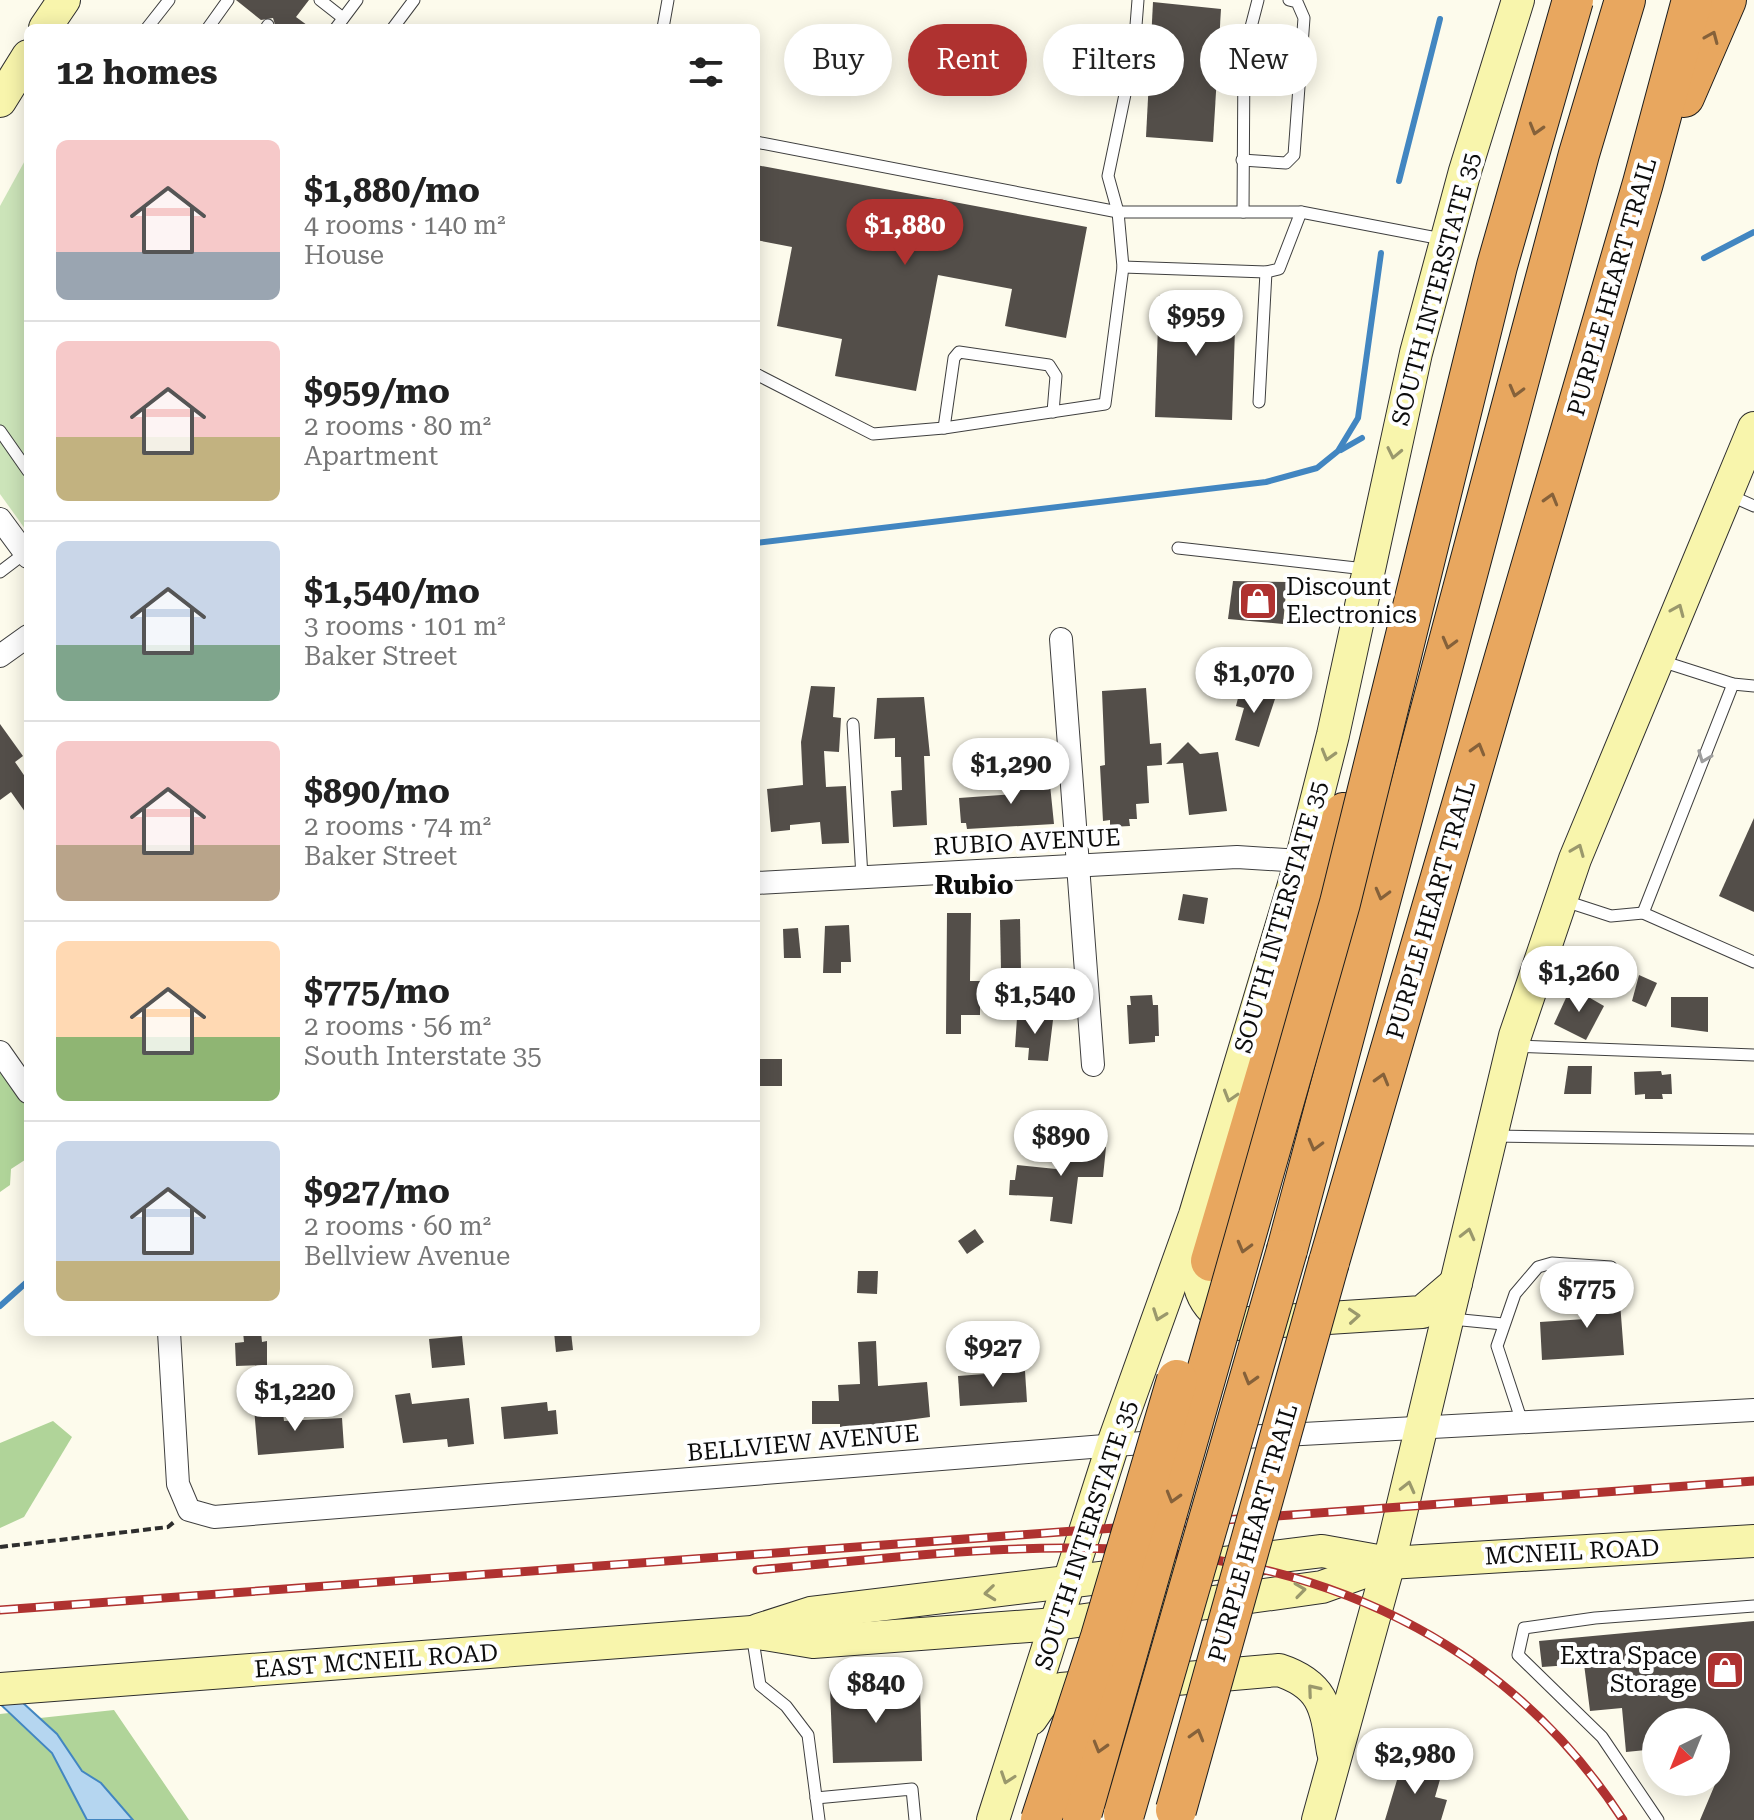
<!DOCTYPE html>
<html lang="en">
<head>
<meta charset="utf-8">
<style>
  body { margin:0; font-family:"Roboto Serif",serif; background:#f6f6f6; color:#222; height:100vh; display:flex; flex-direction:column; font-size:30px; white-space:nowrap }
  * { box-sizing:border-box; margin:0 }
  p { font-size:26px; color:#767676 }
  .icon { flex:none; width:44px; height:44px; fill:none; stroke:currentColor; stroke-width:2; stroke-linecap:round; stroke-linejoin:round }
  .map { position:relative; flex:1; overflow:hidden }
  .sheet { position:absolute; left:24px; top:24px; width:736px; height:1312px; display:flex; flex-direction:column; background:#fff; border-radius:12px; box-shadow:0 4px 20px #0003 }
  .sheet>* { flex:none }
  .top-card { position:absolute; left:784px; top:24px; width:760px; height:72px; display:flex; gap:16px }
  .needle { width:52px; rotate:223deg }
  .buttons { position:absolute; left:1642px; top:1708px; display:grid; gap:16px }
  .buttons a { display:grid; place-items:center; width:88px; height:88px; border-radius:50%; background:#fff; box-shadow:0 4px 20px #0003; font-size:40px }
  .price { position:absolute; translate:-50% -68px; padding:0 18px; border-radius:28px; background:#fff; color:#222; font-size:26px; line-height:52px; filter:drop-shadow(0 2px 4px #0008) }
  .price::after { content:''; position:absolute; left:50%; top:48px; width:24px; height:18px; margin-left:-12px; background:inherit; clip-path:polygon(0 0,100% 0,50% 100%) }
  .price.current { background:#af3230; color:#fff }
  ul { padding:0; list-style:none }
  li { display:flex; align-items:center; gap:24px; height:200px; padding:0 32px }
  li+li { border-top:2px solid #e0e0e0 }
  li span { display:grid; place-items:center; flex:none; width:224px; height:160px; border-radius:12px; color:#555 }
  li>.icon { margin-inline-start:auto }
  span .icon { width:96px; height:96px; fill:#fffc; stroke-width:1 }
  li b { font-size:34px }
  h2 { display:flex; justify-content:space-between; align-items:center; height:96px; padding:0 32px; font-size:34px }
  .tag { padding:0 28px; border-radius:36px; background:#fff; box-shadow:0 4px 20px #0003; font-size:28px; line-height:72px }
  .tag.current { background:#af3230; color:#fff }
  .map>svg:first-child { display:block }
</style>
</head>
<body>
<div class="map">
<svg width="1754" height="1820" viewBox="0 0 1754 1820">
  <rect width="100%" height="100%" fill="#fdfbec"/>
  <path fill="#cce4b9" d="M28,155V533L0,494V206Z"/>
  <g fill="#b0d499">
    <path d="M0,1060L28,1101V1158L11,1169L10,1185L0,1192Z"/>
    <path d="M53,1421L72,1437L24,1517L0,1528V1443Z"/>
    <path d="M114,1710L189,1820H133C117,1802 101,1788 84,1772C67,1757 57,1734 40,1718Z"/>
    <path d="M9,1713L52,1753L87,1820H0V1714Z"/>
  </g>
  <path fill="#b5d6f0" stroke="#4286c1" stroke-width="2" d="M0,1682L57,1734L82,1771L101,1783L133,1820H87L52,1753L0,1704Z"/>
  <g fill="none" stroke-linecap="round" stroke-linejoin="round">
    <g stroke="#4286c1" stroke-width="6">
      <path d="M1399,181L1440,19"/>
      <path d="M1704,258L1754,232"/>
      <path d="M1341,450L1362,438"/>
      <path d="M756,543L1266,482L1317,468L1338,451L1358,418L1381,253"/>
      <path d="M0,1306L28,1281"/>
    </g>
  </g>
  <g fill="#534e49">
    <path d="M236,0H309L296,17L311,28H276L273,18L261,20Z"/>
    <path d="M1153,2L1221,9L1213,142L1146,137Z"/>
    <path d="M756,165L1087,227L1066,338L1005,326L1012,289L938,275L916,391L835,376L842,339L777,326L792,247L756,240Z"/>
    <path d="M1159,295L1236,298L1232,420L1155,417Z"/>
    <path d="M1233,581L1287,582L1283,624L1228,619Z"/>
    <path d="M811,686L835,687L833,717L841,718L839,752L824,751L826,787L846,786L849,843L822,844L820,822L790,825V830L771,832L767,789L803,785L801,742Z"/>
    <path d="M1241,686L1276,696L1259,747L1235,740L1244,708L1236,706Z"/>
    <path d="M1146,688L1150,744L1161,743L1162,765L1147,766L1149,803L1136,804L1137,819H1129L1130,826L1110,827V820L1103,821L1100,766L1105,765L1102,691Z"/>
    <path d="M924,697L930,756H924L927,825L893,827L891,791L902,790L901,757H895V738L874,739L877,698Z"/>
    <path d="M0,724L23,756L15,762L28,781V816L11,792L0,800Z"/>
    <path d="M1188,742L1200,754L1218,752L1227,811L1189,815L1183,763L1166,764Z"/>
    <path d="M1049,775L1054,824L967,829L966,823H961L959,798L1015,794L1014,779Z"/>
    <path d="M1754,818V912L1719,896Z"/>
    <path d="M1183,894L1208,898L1204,924L1178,920Z"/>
    <path d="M947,913H971L970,981H985L984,1005H980V1015H961V1034H946Z"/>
    <path d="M1020,919L1021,970H1001L1000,920Z"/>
    <path d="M849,925L851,962H841V973H823L825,926Z"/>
    <path d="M798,928L801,958H784L783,929Z"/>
    <path d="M1639,975L1657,983L1646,1007L1632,1001Z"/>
    <path d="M1571,987L1604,1006L1586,1040L1554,1024Z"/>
    <path d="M1152,995L1153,1005H1158L1159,1036H1155V1042L1129,1044L1127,1005H1131L1130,996Z"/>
    <path d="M1671,997H1708V1032L1671,1027Z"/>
    <path d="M1029,1014L1048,1016V1020H1053L1048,1061L1028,1060L1029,1048L1015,1047L1017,1018L1028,1019Z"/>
    <rect x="756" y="1059" width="26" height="27"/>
    <path d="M1568,1066H1592L1591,1094H1564Z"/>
    <path d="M1661,1071L1662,1075L1671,1074L1672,1094H1662L1663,1099H1645V1094L1635,1095L1634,1072Z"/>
    <path d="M1073,1138L1093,1140L1092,1146L1106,1147L1103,1177H1078L1072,1224L1050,1221L1053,1197L1009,1195L1010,1180H1015L1017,1165L1056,1169L1058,1149L1072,1150Z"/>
    <path d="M975,1229L984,1242L967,1254L958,1241Z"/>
    <path d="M858,1271H878L877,1294L857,1293Z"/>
    <path d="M1619,1289L1624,1355L1542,1360L1540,1322L1585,1319L1583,1291Z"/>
    <path d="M243,1332H261L262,1342L267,1341V1365L236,1366L235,1343L244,1342Z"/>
    <path d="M554,1332H571L573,1350L556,1352Z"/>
    <path d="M462,1336L465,1365L432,1368L429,1339Z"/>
    <path d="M876,1341L878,1386L927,1382L930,1417L886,1423L887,1429L859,1431L840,1432V1424H812V1401H839L838,1385L860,1384L858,1342Z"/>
    <path d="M1025,1371L1027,1402L960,1406L958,1376Z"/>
    <path d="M410,1393L412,1404L469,1398L474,1444L448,1447L447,1439L403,1443L395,1395Z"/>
    <path d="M547,1402L548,1411L556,1410L558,1434L504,1439L501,1407Z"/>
    <path d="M277,1407V1412H283L284,1421L342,1418L344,1448L258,1455L254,1408Z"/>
    <path d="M1754,1621V1820H1700L1716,1782V1722H1656V1749L1626,1752L1622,1708L1590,1711L1584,1664L1542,1667L1539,1641Z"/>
    <path d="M920,1687L922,1761L833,1763L830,1689Z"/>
    <path d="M1397,1763L1441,1776L1435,1797L1447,1800L1441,1820H1385L1397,1780L1392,1778Z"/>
  </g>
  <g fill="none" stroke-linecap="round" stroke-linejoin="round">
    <defs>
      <g id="lane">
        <path d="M320,0L343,18"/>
        <path d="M147,28L169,0"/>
        <path d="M208,28L228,0"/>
        <path d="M266,28L268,25"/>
        <path d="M336,28L357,0"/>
        <path d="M393,28L414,0"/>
        <path d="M663,28L668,0"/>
        <path d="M756,142L1118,212H1301L1442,239"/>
        <path d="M1242,160L1286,163L1294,155L1304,18L1297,2L1289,0"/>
        <path d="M1243,212L1244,54L1258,0"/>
        <path d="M1123,267L1266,272L1279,269L1301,212"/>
        <path d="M756,374L873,434L944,428L1105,404L1123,267L1118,212L1108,176L1134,51L1138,0"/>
        <path d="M1259,402L1266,272"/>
        <path d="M944,428L954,358L959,352L1049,365L1056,376L1053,412"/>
        <path d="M0,431L28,471"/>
        <path d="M1729,495L1754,506"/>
        <path d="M1178,548L1365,569"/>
        <path d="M0,572L25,553"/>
        <path d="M1658,660L1733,684L1754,686"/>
        <path d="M853,724L862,877"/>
        <path d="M1565,901L1611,916L1643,913L1754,962"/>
        <path d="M1643,913L1733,684"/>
        <path d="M1514,1046L1754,1055"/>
        <path d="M1492,1136L1754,1140"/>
        <path d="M1452,1319L1503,1324"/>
        <path d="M1522,1422L1497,1346L1515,1294L1538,1267L1552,1263L1611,1267"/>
        <path d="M752,1634L760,1685L786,1706L808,1735L819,1820"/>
        <path d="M816,1798L912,1789L915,1820"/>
        <path d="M1658,1820L1602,1737L1518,1655L1524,1628L1595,1618L1754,1606"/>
      </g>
      <g id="street">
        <path d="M0,519L28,557"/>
        <path d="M1061,639L1093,1065"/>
        <path d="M0,656L28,636"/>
        <path d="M756,883L1237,857L1301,861"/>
        <path d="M0,1052L28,1092"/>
        <path d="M169,1332L178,1484L189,1510L214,1517L1167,1441"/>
        <path d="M1226,1438L1754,1410"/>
      </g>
      <g id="secondary">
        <path d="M45,28L64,0"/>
        <path d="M0,101L28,56"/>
        <path d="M1196,1234C1197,1275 1193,1305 1235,1324L1422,1312L1456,1283"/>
        <path d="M758,1630L811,1613L1322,1551L1389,1563L1754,1541"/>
        <path d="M0,1689L752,1632L813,1642L1056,1624L1322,1587L1389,1563"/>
        <path d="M1031,1719L1042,1703L1061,1689L1279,1670C1325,1685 1326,1709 1333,1752"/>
        <path d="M993,1820L1113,1444L1195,1215L1301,861L1333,735L1416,353L1465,171L1518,0"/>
        <path d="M1318,1820L1389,1563L1515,1036L1575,859L1754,428"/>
      </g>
      <g id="highway">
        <path d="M1684,97L1726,0"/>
        <path d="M1287,1250L1579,154L1625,0"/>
        <path d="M1211,1261L1344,813"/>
        <path d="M1329,1262L1643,183L1692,0"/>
      </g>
    </defs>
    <use href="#lane" stroke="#3f3f3f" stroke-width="13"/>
    <use href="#street" stroke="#3f3f3f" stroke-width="24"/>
    <use href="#secondary" stroke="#2e2e2e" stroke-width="34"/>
    <use href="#highway" stroke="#1d1d1d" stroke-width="42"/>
    <path stroke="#2e2e2e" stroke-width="4" stroke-dasharray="8 4" stroke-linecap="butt" d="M0,1547L168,1527L174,1522"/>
    <use href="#lane" stroke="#fff" stroke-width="11"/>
    <use href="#street" stroke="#fff" stroke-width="22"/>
    <use href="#secondary" stroke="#f8f5ac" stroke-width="32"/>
    <use href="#highway" stroke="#e8a75f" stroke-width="40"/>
    <defs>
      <g id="rail">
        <path d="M757,1570C885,1559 1017,1541 1145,1551C1343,1567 1514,1651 1623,1820"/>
        <path d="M0,1610L1754,1481"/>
      </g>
    </defs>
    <use href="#rail" stroke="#af3230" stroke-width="9"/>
    <use href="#rail" stroke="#fff" stroke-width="6" stroke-dasharray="18" stroke-linecap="butt"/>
    <defs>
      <g id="highway-bridge">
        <path d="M1176,1810L1329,1262"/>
        <path d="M1082,1812L1340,903L1497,266L1573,0"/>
        <path d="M1124,1814L1287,1250"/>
        <path d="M1041,1820L1101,1637L1177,1380"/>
      </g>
    </defs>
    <use href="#highway-bridge" stroke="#1d1d1d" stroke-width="42" stroke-linecap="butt"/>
    <use href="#highway-bridge" stroke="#e8a75f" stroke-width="40"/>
  </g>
  <defs><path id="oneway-chevron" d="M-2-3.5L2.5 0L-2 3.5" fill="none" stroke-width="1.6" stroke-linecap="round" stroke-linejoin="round" transform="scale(2)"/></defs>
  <g stroke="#85613a">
    <use href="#oneway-chevron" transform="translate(1712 37) rotate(-67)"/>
    <use href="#oneway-chevron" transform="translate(1536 129) rotate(106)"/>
    <use href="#oneway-chevron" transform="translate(1516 391) rotate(105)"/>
    <use href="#oneway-chevron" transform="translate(1551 499) rotate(-74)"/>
    <use href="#oneway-chevron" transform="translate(1449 643) rotate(105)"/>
    <use href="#oneway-chevron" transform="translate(1478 749) rotate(-74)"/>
    <use href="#oneway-chevron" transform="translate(1382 894) rotate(105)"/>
    <use href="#oneway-chevron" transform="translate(1382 1079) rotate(-74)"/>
    <use href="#oneway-chevron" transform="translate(1315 1145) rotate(105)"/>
    <use href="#oneway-chevron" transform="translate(1244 1247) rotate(105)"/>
    <use href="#oneway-chevron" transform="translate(1250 1379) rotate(106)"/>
    <use href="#oneway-chevron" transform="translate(1173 1497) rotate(106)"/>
    <use href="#oneway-chevron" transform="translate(1197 1735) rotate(-74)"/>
    <use href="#oneway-chevron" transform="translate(1100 1747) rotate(106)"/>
  </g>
  <g stroke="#9a986c">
    <use href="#oneway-chevron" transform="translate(1394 453) rotate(102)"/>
    <use href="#oneway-chevron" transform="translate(1678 610) rotate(-67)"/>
    <use href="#oneway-chevron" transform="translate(1328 755) rotate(106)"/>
    <use href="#oneway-chevron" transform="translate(1578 850) rotate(-68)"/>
    <use href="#oneway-chevron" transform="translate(1230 1096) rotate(107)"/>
    <use href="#oneway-chevron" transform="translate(1468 1234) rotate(-76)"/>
    <use href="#oneway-chevron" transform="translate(1159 1315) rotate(110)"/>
    <use href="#oneway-chevron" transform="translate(1354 1316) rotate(-4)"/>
    <use href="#oneway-chevron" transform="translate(1408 1487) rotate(-76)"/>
    <use href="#oneway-chevron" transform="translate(1300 1590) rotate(-8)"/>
    <use href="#oneway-chevron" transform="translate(990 1593) rotate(174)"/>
    <use href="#oneway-chevron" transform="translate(1313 1690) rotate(-130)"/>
    <use href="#oneway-chevron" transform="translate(1007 1778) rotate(109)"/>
  </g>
  <use stroke="#9e9e9e" href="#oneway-chevron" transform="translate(1704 757) rotate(111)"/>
  <defs>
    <symbol id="shop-square" viewBox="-11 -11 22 22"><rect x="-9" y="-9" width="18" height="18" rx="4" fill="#af3230" stroke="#fff"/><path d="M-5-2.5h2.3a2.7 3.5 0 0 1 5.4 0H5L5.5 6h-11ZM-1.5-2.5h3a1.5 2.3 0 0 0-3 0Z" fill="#fff"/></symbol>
  </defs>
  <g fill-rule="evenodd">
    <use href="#shop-square" x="1236" y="579" width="44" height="44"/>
    <use href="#shop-square" x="1703" y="1648" width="44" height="44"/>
  </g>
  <g text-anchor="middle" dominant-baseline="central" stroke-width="8" stroke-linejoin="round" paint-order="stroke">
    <g font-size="24" fill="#0c0c0c" stroke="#fff">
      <text transform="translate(1612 287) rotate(-74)">PURPLE HEART TRAIL</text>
      <text transform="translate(1436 289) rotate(-75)">SOUTH INTERSTATE 35</text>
      <text transform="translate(1027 842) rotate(-3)">RUBIO AVENUE</text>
      <text transform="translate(1431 910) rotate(-74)">PURPLE HEART TRAIL</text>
      <text transform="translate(1281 917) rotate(-74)">SOUTH INTERSTATE 35</text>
      <text transform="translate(803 1443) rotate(-5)">BELLVIEW AVENUE</text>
      <text transform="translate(1253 1533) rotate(-74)">PURPLE HEART TRAIL</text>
      <text transform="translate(1086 1535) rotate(-72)">SOUTH INTERSTATE 35</text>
      <text transform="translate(1572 1552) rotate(-3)">MCNEIL ROAD</text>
      <text transform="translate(376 1661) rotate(-4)">EAST MCNEIL ROAD</text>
    </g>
    <g font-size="24" fill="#0c0c0c" stroke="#fff" text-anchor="start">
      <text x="1286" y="587">Discount<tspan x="1286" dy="28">Electronics</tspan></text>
      <text x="1697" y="1656" text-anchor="end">Extra Space<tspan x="1697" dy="28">Storage</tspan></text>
    </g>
    <g font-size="26" font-weight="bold" fill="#0c0c0c" stroke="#fff">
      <text x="974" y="885">Rubio</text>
    </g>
  </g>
</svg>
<div class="buttons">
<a><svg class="needle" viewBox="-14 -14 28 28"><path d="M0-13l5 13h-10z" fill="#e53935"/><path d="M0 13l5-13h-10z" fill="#767676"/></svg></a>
</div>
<b class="price current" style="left:905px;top:267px">$1,880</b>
<b class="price" style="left:1196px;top:358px">$959</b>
<b class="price" style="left:1254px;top:715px">$1,070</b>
<b class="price" style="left:1011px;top:806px">$1,290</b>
<b class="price" style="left:1579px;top:1014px">$1,260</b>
<b class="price" style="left:1035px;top:1036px">$1,540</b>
<b class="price" style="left:1061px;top:1178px">$890</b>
<b class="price" style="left:1587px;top:1330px">$775</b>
<b class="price" style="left:993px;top:1389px">$927</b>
<b class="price" style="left:295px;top:1433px">$1,220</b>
<b class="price" style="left:876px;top:1725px">$840</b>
<b class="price" style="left:1415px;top:1796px">$2,980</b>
<div class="top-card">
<a class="tag">Buy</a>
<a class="tag current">Rent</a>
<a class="tag">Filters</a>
<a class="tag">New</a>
</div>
<section class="sheet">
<h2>12 homes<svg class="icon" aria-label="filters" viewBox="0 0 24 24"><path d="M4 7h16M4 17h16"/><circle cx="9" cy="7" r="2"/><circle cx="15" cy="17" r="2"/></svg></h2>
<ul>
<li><span style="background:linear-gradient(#f6c9c9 70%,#9aa5b1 0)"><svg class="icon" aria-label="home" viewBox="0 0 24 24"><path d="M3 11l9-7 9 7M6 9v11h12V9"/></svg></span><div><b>$1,880/mo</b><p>4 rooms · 140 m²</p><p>House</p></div></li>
<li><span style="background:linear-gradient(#f6c9c9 60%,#c2b280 0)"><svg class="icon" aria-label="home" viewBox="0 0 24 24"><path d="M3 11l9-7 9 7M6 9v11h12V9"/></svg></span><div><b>$959/mo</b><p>2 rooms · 80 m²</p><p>Apartment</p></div></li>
<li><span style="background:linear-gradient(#c9d6e8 65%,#7fa58c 0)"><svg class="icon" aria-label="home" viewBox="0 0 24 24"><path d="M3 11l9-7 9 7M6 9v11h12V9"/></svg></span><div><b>$1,540/mo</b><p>3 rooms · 101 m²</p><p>Baker Street</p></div></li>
<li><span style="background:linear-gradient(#f6c9c9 65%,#b9a48a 0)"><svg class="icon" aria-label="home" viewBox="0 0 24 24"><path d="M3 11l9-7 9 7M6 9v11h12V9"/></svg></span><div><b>$890/mo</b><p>2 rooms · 74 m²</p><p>Baker Street</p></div></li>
<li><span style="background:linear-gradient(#ffd9b3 60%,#8fb573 0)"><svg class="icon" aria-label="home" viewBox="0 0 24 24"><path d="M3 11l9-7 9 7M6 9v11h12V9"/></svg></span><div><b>$775/mo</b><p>2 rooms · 56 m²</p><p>South Interstate 35</p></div></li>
<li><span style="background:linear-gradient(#c9d6e8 75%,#c2b280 0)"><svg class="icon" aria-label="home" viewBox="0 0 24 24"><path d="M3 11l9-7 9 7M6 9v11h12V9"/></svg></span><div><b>$927/mo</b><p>2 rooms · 60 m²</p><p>Bellview Avenue</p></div></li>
</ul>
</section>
</div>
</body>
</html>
